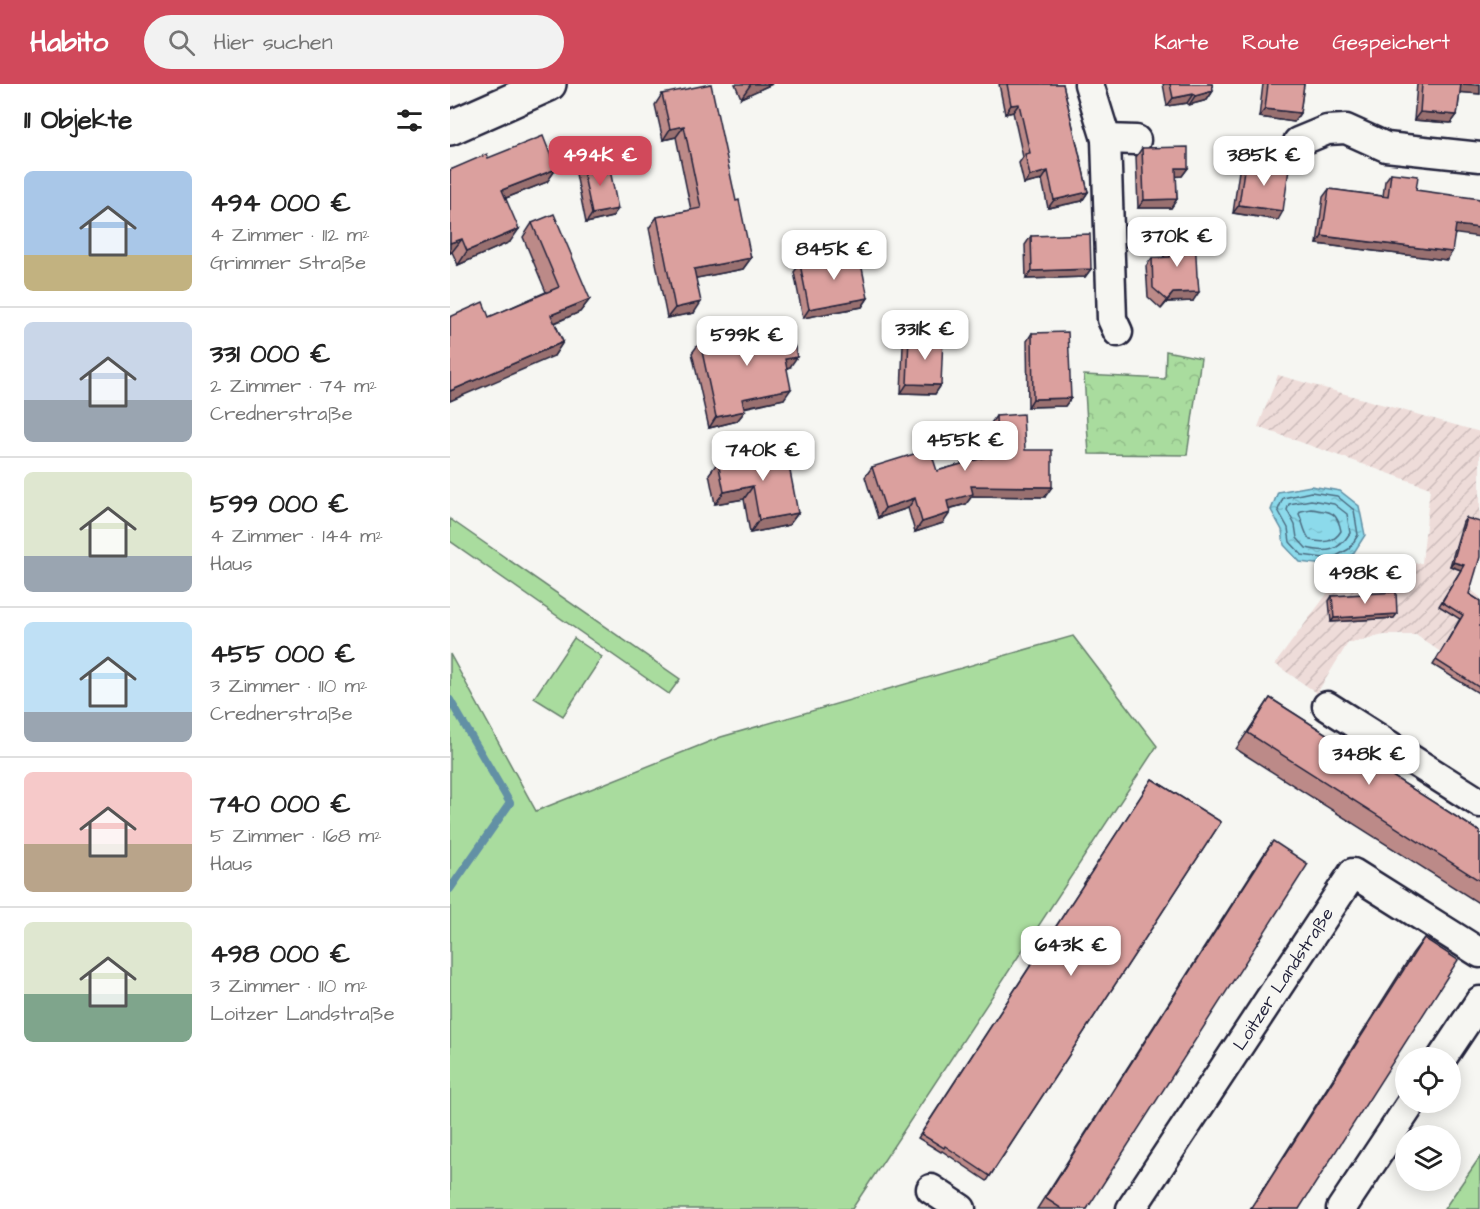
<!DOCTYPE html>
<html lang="de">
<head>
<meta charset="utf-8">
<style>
  body { margin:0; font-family:"Architects Daughter",sans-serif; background:#f2f2f2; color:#222; height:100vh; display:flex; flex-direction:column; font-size:22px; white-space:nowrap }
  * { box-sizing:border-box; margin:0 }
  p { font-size:20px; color:#767676 }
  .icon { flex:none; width:33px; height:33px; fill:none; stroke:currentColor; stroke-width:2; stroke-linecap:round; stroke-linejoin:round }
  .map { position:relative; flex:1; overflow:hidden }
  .drawer { display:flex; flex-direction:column; background:#fff; width:450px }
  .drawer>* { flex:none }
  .buttons { position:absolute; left:945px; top:963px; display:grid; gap:12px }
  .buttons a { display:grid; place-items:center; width:66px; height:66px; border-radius:50%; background:#fff; box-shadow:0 3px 15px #0003; font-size:30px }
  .price { position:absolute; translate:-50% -51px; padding:0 14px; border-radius:12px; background:#fff; color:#222; font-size:20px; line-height:39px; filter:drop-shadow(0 2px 3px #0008) }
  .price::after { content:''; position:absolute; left:50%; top:36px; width:18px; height:14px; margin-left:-9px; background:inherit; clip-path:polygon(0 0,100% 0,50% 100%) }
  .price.on { background:#d1495b; color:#fff }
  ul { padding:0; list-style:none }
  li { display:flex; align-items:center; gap:18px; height:150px; padding:0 24px }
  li+li { border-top:2px solid #e0e0e0 }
  li span { display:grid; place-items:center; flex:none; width:168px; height:120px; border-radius:9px; color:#555 }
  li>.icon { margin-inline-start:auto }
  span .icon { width:72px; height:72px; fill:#fffc; stroke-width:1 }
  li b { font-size:26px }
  h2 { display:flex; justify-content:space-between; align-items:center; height:72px; padding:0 24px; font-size:26px }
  header { display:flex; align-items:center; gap:36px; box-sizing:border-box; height:84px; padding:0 30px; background:#d1495b; color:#fff }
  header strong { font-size:28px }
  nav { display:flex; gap:33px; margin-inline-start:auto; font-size:21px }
  .search { width:420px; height:54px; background:#f2f2f2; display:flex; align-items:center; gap:15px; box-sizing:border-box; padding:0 21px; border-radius:33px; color:#767676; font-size:22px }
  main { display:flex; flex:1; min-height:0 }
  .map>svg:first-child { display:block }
</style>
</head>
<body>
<header>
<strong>Habito</strong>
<div class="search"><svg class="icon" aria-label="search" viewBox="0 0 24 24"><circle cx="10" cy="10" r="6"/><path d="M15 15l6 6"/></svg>Hier suchen</div>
<nav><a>Karte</a><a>Route</a><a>Gespeichert</a></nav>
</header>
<main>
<section class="drawer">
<h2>11 Objekte<svg class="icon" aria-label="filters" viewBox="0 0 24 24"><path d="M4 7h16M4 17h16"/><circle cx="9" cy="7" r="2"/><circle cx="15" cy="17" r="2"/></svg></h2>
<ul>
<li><span style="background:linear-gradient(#a9c7e8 70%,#c2b280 0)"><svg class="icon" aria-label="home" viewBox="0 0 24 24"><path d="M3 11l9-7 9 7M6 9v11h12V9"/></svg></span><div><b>494 000 €</b><p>4 Zimmer · 112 m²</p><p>Grimmer Straße</p></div></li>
<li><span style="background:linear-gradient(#c9d6e8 65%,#9aa5b1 0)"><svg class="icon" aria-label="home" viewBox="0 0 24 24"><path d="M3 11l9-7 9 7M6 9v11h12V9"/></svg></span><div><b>331 000 €</b><p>2 Zimmer · 74 m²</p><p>Crednerstraße</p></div></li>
<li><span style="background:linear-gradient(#dfe7d0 70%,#9aa5b1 0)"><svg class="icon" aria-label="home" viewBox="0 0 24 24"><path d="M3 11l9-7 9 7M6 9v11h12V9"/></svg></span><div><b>599 000 €</b><p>4 Zimmer · 144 m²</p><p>Haus</p></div></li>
<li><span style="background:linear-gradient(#bfe0f5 75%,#9aa5b1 0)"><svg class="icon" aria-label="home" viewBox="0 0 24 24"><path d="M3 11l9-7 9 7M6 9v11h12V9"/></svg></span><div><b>455 000 €</b><p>3 Zimmer · 110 m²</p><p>Crednerstraße</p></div></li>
<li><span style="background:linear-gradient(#f6c9c9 60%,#b9a48a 0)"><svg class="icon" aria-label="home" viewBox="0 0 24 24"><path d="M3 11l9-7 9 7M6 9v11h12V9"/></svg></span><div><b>740 000 €</b><p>5 Zimmer · 168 m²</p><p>Haus</p></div></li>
<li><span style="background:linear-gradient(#dfe7d0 60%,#7fa58c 0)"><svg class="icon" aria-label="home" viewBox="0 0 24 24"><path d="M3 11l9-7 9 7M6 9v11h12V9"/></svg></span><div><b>498 000 €</b><p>3 Zimmer · 110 m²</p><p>Loitzer Landstraße</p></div></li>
</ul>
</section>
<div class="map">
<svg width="1030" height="1125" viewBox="0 0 1030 1125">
  <defs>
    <pattern id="industrial-furrows" width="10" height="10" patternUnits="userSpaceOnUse" patternTransform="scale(1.5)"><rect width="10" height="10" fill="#eedcd9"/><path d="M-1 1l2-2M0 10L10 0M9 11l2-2" fill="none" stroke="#ccbcbb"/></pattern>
    <pattern id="forest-crowns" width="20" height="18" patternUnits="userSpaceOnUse" patternTransform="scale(1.5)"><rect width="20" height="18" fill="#a9dc9e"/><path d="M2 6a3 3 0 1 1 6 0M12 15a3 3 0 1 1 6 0" fill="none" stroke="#91bc89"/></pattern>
    <pattern id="water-ripples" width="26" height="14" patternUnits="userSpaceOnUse" patternTransform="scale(1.5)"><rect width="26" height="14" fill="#8cdaeb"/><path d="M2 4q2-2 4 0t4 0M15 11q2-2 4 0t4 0" fill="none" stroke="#78bbca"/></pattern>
  </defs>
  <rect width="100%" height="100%" fill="#f6f6f2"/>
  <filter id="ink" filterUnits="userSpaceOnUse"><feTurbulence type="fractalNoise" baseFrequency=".0167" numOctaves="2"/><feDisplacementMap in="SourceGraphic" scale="12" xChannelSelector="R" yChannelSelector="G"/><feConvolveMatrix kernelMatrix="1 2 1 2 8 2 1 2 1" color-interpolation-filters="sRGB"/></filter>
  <g filter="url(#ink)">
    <path fill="url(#industrial-furrows)" d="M828,291L1030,348V477L1021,506L1030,513V595L966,551H934L898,559L867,609L825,580L897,483L972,479L980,404L808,343Z"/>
    <g fill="#a9dc9e" stroke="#667f6c" stroke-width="1.5">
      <path d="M0,435L230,595L219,610L0,457Z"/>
      <path d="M623,552L707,662L402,1125H0V570L86,727L271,653Z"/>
      <path d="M124,554L152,573L113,632L84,614Z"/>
      <path d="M1030,1073V1125H994Z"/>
    </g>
    <path fill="url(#forest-crowns)" stroke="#667f6c" stroke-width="1.5" d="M716,267L751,274L737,371L639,370L634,291L715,295Z"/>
    <path fill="url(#water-ripples)" stroke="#6290a5" stroke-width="1.5" d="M861,402L890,407L909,422L915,451L903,470L882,482L850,478L834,461L832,446L821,426L828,408Z"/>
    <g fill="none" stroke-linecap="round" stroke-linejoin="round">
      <g stroke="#4c6c81" stroke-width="1.5">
        <path d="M861,408L887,412L904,426L908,451L899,465L881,475L852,471L840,458L838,444L828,426L833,414Z"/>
        <path d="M861,416L884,420L897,430L900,449C888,468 877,469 856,464L847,454L845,441L837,426L839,420Z"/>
        <path d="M861,425C880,428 887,426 891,447C884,459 873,459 860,456C854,449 853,438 849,430L851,427Z"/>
      </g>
      <path stroke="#6290a5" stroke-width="8" d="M0,616L60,719L0,805"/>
      <defs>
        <g id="minor">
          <path d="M639,0L656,55L662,235L668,248"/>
          <path d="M656,55L686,56"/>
          <path d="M848,58L877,46L896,45L936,63L1030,73"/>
          <path d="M877,622L1030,719"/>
          <path d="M992,974L1030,917"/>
          <path d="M481,1105L511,1125"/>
          <path id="s1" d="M681,1125L903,789L1030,869"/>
          <path d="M891,1125L962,1018"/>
        </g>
        <path id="secondary" d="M0,44L99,0"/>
      </defs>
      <use href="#minor" stroke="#22223b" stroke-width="33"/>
      <use href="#secondary" stroke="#22223b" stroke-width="38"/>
      <use href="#minor" stroke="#f6f6f2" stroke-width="28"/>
      <use href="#secondary" stroke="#f6f6f2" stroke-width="33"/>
    </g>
    <g fill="#bc8a88" stroke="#22223b" stroke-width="1.5">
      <path d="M285,0H322L291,14Z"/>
      <path d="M549,0H613L638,108L632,117L598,124L592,96L574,100L569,79L573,73L563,28L555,30Z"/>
      <path d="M713,0H762L763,7L757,16L739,21L737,19L717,22Z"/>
      <path d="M813,0H854L850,29L844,38L809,33Z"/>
      <path d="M967,0H1030V10L1010,8L1007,31L1001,39L964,36Z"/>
      <path d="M212,10L286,117L301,174L293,185L246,194L244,229L217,234L199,144L207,133L241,126L226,53L213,56L205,21Z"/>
      <path d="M692,64L738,84L732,92H726L727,115L721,124H688L686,73Z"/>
      <path d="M38,74L106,85L97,98L56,114L60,158L8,181L2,168L0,169V86Z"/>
      <path d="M795,79L828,136L783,129L789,87Z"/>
      <path d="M132,82L162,133L136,139L126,90Z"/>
      <path d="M941,89L966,106L1005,150L997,176L867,160L873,113L879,105L933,112L935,97Z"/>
      <path d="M82,139L140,215L130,228L105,239L113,258L104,272L39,233L96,208L73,153Z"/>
      <path d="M581,152L641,185L635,193L576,195L575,161Z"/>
      <path d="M719,153L743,217L717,218L711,225L698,213L696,182L702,174H714L713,161Z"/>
      <path d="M350,180L418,214L412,223L353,234L344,188Z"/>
      <path d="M582,249L621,314L615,322L578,323L577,257Z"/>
      <path d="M459,253L491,301L485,310L451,309L453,261Z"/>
      <path d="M250,258L340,283L337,284L334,315L294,324L295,327L287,337L259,344L242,269Z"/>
      <path d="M546,332L575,366L595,413L522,412L516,420L499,425L493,439L465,448L458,424L428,434L415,393L422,383L487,387L533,374V367L540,358L539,342Z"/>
      <path d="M268,378L348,429L339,441L300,449L294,415L265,420L259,390Z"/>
      <path d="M1016,434L1019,510L1030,517V610L983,581L1010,535L989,522L1011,486L1000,482L1013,438Z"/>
      <path d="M882,512L944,534L881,538L879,517Z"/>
      <path d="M820,614L1030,748V820L786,665Z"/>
      <path d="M702,695L771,738L537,1097L492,1067L491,1068L468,1054Z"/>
      <path d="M823,757L637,1125H587L812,773Z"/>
      <path d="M974,854L849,1125H800L962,870Z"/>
    </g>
    <g fill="#99706f" stroke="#22223b" stroke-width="1.5">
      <path d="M301,0H322L291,14Z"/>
      <path d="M1010,0L1030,1V10L1005,8Z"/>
      <path d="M763,7L757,16L739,21L745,12Z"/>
      <path d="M743,10L737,19L717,22L723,14Z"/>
      <path d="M569,20L563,28L555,30L561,21Z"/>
      <path d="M815,25L850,29L844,38L809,33Z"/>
      <path d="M970,28L1007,31L1001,39L964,36Z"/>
      <path d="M234,42L226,53L213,56L220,45Z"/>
      <path d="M726,84H738L732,92L720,93Z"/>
      <path d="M106,85L97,98L43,119L52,106Z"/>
      <path d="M598,87L592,96L574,100L580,92Z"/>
      <path d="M638,108L632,117L598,124L604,116Z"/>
      <path d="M727,115L721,124H688L694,116Z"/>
      <path d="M789,121L833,127L828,136L783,129Z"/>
      <path d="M168,125L162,133L136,139L142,130Z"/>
      <path d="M1006,141L1030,144V153L1000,149Z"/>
      <path d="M69,145L60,158L8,181L17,167Z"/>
      <path d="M872,152L1002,168L997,176L867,160Z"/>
      <path d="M12,155L2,168L0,169V159Z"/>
      <path d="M301,174L293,185L237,196L244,185Z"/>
      <path d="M641,185L635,193L576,195L582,187Z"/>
      <path d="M749,208L743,217L717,218L711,225L723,209Z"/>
      <path d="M418,214L412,223L353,234L359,225Z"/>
      <path d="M140,215L130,228L92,244L101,231Z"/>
      <path d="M251,218L244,229L217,234L225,224Z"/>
      <path d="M113,258L104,272L0,317V307Z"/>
      <path d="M347,273L340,283L328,286L335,275Z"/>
      <path d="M457,300L491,301L485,310L451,309Z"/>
      <path d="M341,305L334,315L285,325L292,315Z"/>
      <path d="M621,314L615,322L578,323L583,315Z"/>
      <path d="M295,327L287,337L259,344L266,333Z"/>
      <path d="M303,402L294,415L265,420L274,408Z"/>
      <path d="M521,402L602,403L595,413L522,412L516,420L490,427L497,417Z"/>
      <path d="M465,414L458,424L428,434L435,424Z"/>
      <path d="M348,429L339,441L300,449L309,436Z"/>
      <path d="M500,429L493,439L465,448L472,438Z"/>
      <path d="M1003,478L1014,481L1011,486L1000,482Z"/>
      <path d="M947,530L944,534L881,538L884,534Z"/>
    </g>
    <g fill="#dba09e" stroke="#22223b" stroke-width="1.5">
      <path d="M261,0L286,117L289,116L301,174L244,185L251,218L225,224L207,133L251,124L234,42L220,45L212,10Z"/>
      <path d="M557,0H613L638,108L604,116L598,87L580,92L575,70L580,69L569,20L561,21Z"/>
      <path d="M720,0H762L763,7L745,12L743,10L723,14Z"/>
      <path d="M818,0H854L850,29L815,25Z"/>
      <path d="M972,0H1011L1007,31L970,28Z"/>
      <path d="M93,52L106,85L52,106L69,145L17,167L12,155L0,159V86L37,70L38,74Z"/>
      <path d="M738,63V84H726L727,115L694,116L692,64Z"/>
      <path d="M158,76L168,125L142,130L132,82Z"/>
      <path d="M795,79L839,85L833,127L789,121Z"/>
      <path d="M941,89L968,92L966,106L1030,115V144L1006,141L1002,168L872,152L879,105L938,113Z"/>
      <path d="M104,130L140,215L101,231L113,258L0,307V233L33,218L39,233L109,203L82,139Z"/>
      <path d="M640,150L641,185L582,187L581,152Z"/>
      <path d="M745,152L747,192L748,195L749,208L723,209L717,216L703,204L702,174L720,173L719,153Z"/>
      <path d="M409,169L418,214L359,225L350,180Z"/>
      <path d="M312,245L341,246L347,273L335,275L341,305L292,315L295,327L266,333L250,258Z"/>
      <path d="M618,248L621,314L583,315L582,249Z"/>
      <path d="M459,253H493L491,301L457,300Z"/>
      <path d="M573,330L575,366H602V403L521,402L523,410L497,417L500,429L472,438L465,414L435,424L422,383L480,365L487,387L540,372V357L547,358L546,332Z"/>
      <path d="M336,366L348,429L309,436L303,402L274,408L268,378Z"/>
      <path d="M1016,434L1030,438V473L1019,510L1030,517V604L986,576L1013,531L992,518L1014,481L1003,478Z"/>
      <path d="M946,508L947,530L884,534L882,512Z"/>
      <path d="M820,614L1030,748V797L798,649Z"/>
      <path d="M702,695L771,738L540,1092L495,1062L494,1064L471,1050Z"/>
      <path d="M823,757L858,780L637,1125H612L595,1114Z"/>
      <path d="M974,854L1008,876L849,1125H801Z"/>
    </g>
  </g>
  <g text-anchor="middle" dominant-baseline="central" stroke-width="4.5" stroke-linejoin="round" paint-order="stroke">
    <g font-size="18" fill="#22223b" stroke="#f6f6f2">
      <text stroke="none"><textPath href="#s1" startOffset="276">Loitzer Landstraße</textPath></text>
    </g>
  </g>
</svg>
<div class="buttons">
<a><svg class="icon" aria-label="locate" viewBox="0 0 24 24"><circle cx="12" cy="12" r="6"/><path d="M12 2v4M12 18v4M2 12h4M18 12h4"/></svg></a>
<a><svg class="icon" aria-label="layers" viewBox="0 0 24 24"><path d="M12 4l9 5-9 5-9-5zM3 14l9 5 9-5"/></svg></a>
</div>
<b class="price on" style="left:150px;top:103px">494K €</b>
<b class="price" style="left:814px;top:103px">385K €</b>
<b class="price" style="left:727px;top:184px">370K €</b>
<b class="price" style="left:384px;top:197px">845K €</b>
<b class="price" style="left:475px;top:277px">331K €</b>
<b class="price" style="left:297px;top:283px">599K €</b>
<b class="price" style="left:515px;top:388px">455K €</b>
<b class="price" style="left:313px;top:398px">740K €</b>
<b class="price" style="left:915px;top:521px">498K €</b>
<b class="price" style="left:919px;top:702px">348K €</b>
<b class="price" style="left:621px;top:893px">643K €</b>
</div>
</main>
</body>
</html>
